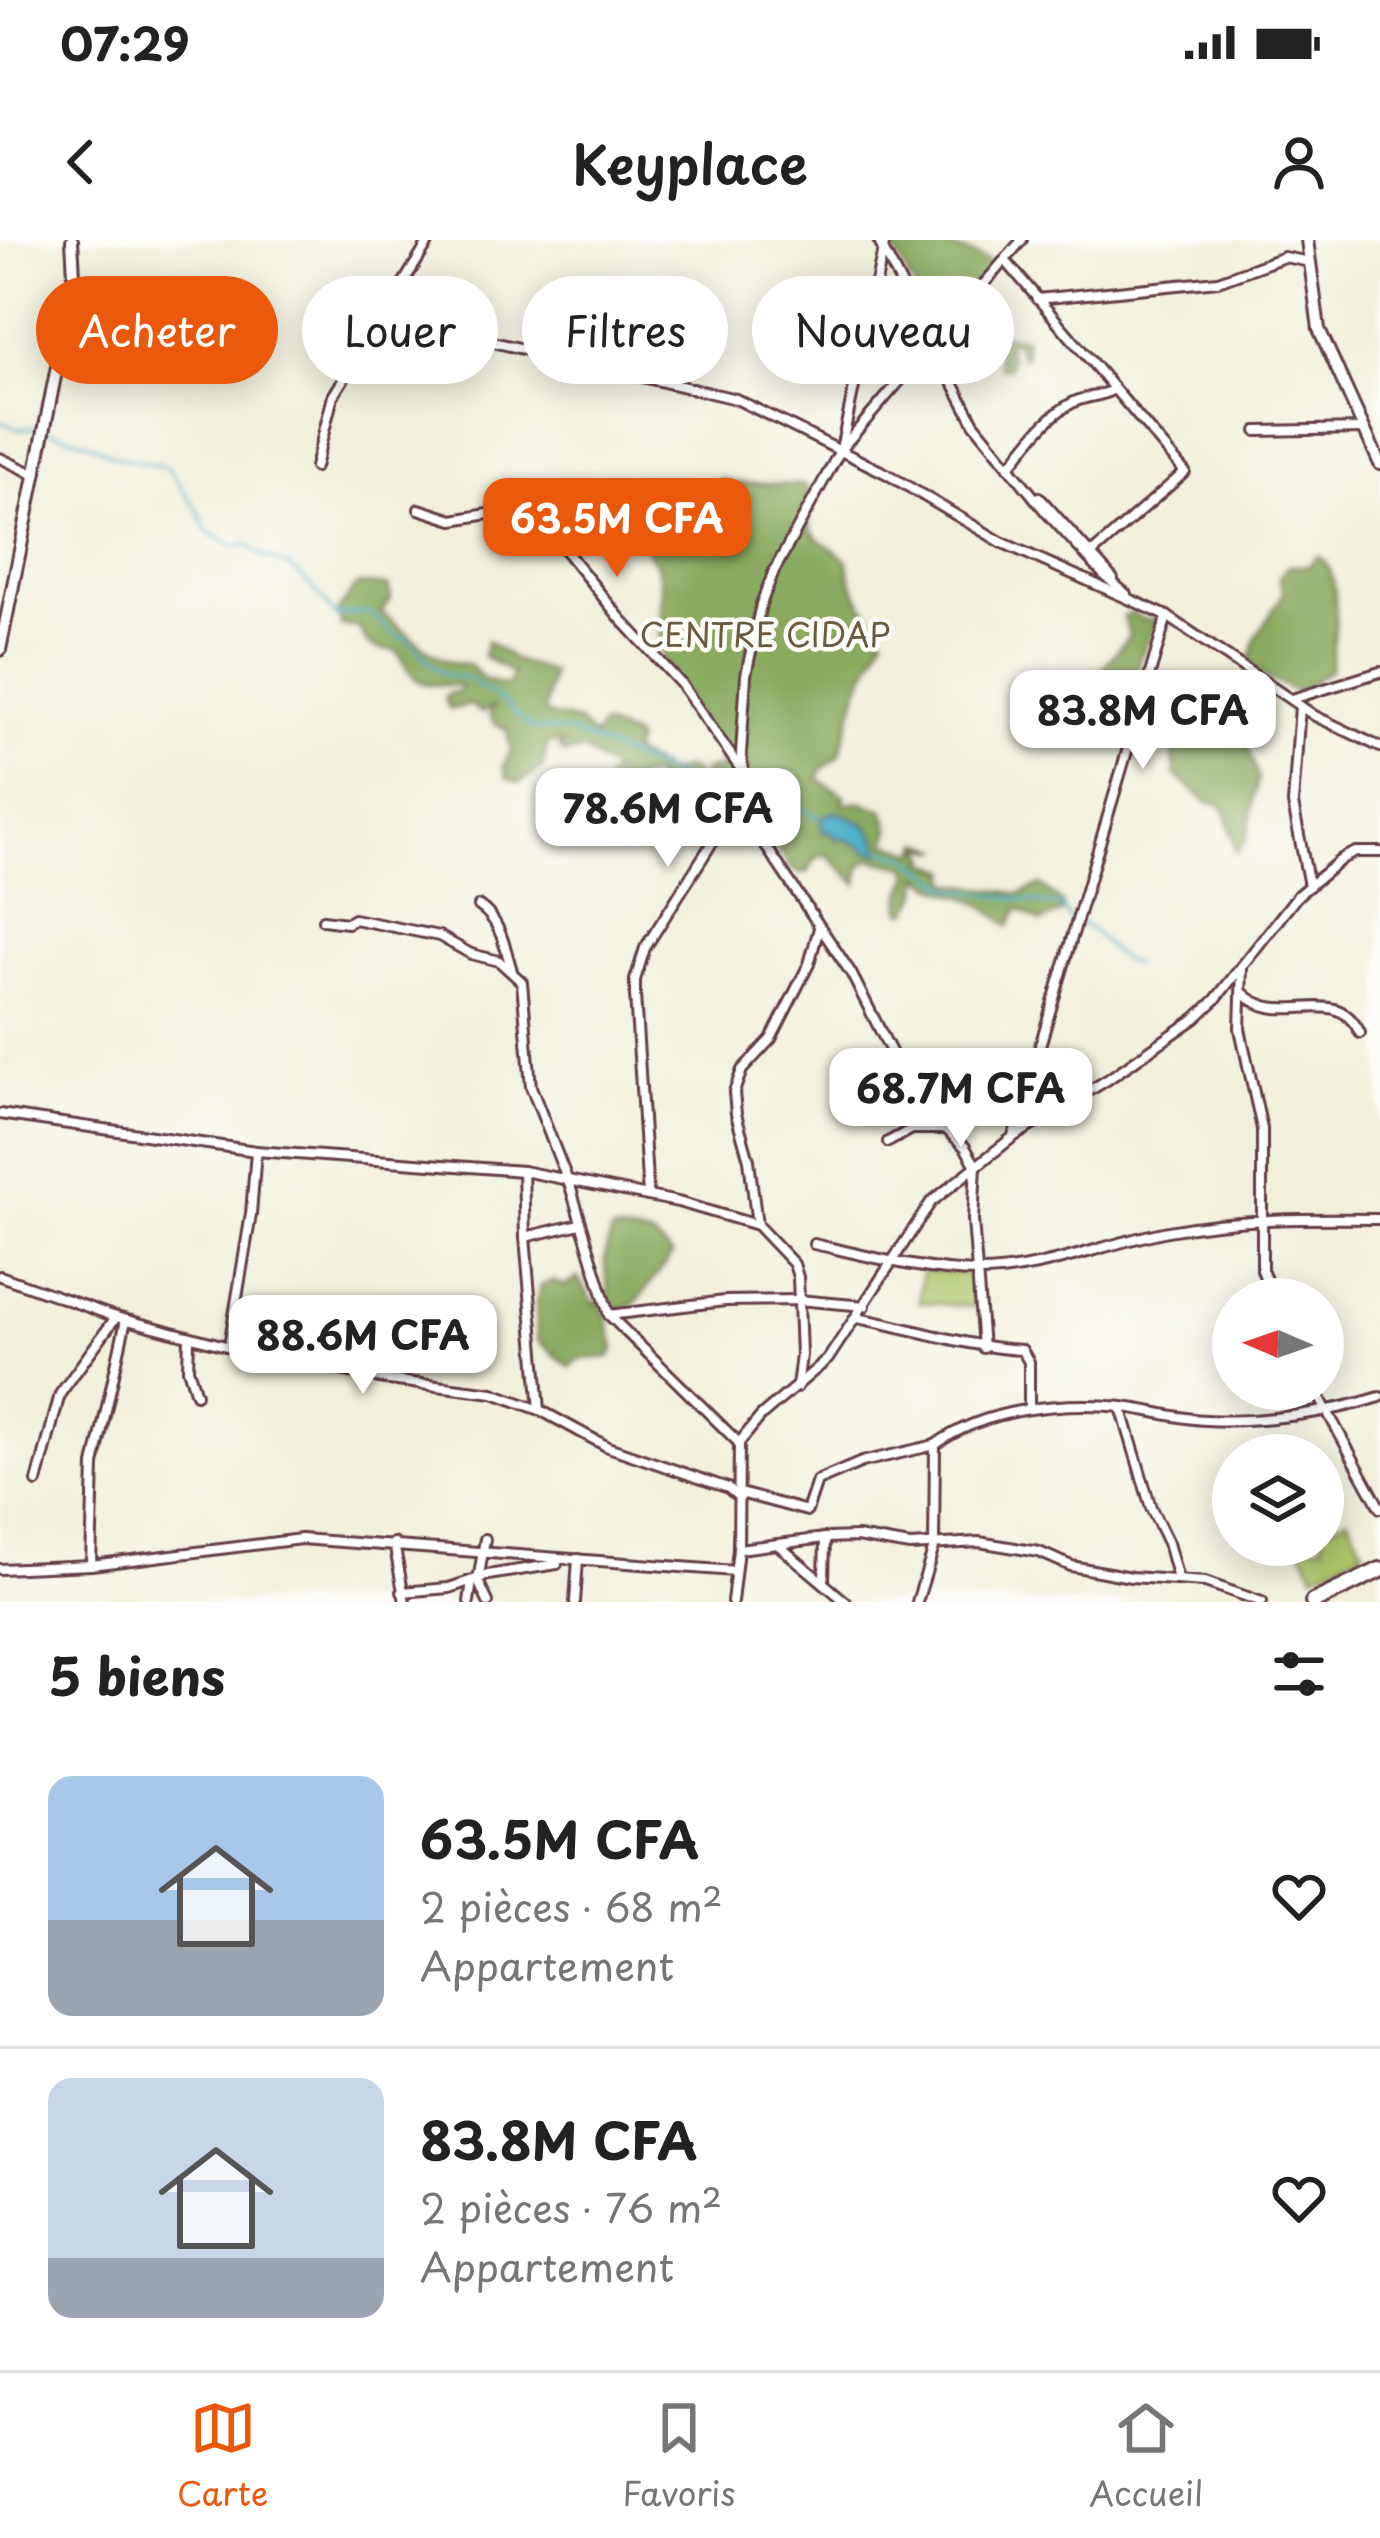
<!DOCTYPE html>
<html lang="fr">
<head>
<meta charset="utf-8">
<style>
  body { margin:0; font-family:"Playpen Sans",sans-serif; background:#f2f2f2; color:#222; height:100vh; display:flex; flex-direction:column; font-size:45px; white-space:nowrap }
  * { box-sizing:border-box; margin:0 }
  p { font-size:39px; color:#767676 }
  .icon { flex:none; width:66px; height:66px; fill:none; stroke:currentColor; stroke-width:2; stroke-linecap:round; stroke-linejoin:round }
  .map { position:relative; height:1362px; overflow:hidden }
  .panel { display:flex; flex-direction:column; background:#fff; flex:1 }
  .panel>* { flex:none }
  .guide { position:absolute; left:36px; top:36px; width:1308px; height:108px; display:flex; gap:24px }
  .needle { width:78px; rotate:272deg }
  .controls { position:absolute; left:1212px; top:1038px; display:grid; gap:24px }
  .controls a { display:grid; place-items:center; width:132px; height:132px; border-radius:50%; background:#fff; box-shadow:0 6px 30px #0003; font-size:60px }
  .price { position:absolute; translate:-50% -102px; padding:0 27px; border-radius:24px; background:#fff; color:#222; font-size:39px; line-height:78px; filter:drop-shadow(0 3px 6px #0008) }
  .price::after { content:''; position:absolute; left:50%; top:72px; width:36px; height:27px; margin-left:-18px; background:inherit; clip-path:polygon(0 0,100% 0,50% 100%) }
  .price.selected { background:#ea580c; color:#fff }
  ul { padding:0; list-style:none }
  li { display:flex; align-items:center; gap:36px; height:300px; padding:0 48px }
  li+li { border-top:3px solid #e0e0e0 }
  li span { display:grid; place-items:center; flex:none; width:336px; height:240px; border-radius:24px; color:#555 }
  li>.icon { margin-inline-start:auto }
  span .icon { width:144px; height:144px; fill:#fffc; stroke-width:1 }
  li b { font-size:51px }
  h2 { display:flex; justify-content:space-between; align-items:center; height:144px; padding:0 48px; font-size:51px }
  .tag { padding:0 42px; border-radius:54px; background:#fff; box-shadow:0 6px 30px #0003; font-size:42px; line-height:108px }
  .tag.selected { background:#ea580c; color:#fff }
  .status { display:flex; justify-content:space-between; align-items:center; height:84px; padding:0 60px; background:#fff; direction:ltr }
  .status svg { height:33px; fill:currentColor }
  header { display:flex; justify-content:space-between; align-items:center; height:156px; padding:0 48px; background:#fff; font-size:54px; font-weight:600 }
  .tab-bar { display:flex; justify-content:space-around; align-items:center; height:168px; border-top:3px solid #e0e0e0; background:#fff; font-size:33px; color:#767676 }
  .tab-bar a { display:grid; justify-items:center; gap:6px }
  .tab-bar .selected { color:#ea580c }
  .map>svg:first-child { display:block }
</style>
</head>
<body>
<div class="status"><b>07:29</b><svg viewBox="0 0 49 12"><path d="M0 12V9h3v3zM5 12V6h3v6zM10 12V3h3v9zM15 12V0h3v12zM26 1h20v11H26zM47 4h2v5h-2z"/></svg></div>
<header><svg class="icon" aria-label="back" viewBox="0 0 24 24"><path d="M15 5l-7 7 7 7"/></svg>Keyplace<svg class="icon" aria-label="person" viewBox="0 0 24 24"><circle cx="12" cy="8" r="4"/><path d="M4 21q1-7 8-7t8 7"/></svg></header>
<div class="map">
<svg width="1380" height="1362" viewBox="0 0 1380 1362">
  <rect width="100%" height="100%" fill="#fdfcf7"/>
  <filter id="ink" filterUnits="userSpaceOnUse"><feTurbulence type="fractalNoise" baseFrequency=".00833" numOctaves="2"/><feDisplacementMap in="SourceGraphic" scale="24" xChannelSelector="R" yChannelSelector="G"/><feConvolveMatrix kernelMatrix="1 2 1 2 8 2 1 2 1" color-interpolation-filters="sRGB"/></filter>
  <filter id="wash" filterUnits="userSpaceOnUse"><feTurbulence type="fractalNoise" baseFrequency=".004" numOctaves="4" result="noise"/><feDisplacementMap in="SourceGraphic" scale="48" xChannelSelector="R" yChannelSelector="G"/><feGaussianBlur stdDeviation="2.7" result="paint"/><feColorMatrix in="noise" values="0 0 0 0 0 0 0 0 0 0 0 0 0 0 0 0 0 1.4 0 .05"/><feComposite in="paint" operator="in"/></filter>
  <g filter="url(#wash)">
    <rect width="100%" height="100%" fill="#f2efdb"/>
    <g fill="#acc56a" stroke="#7b724a" stroke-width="3">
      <path d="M922,1030L977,1035L974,1067L919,1062Z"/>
      <path d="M1348,1277L1364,1310L1314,1334L1300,1305H1323V1290Z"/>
    </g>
    <g fill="#89aa5e" stroke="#6a6444" stroke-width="3">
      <path d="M889,0H931L987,20L994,27L949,81L928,74Z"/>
      <path d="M975,61L995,66L977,82L980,90L1024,98L1025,115L1021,117L1015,101L1005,102L1010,119L1008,128H1000L995,107L970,121L967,119L969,108L963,102L943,121L937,108Z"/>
      <path d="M721,239L733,243L805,245L809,253C803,301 817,294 848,321C848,346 870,376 884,396L859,448L839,516L822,529L818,539L845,556L843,564L859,562L884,570L890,588L887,603L916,613L922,602L943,610L923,608L929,618L925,622L950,631L948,638L951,643L1019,654L1041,645L1063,664L1062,672L1041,682L1018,668L1010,686L976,661L936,647L921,636L918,656L908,672L901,670C900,655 905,648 911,635L907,627L869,619L860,627L858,644L826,614L815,619L808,632L800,633L791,628L759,582H742L731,570L714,573L713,564L705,562L699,567L664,556L653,535L631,541L617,551L605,547L607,536L614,532L584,511L564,514L559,507L563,503H548L542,528L520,543L507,538L503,526L511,511L507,490L494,483L489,474L493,467L481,473L471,465L450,469L444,459L447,454L460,451L461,446C423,443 415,451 398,411C376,410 366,408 359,387L341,386L338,371C365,337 346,344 388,346L391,358L381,372C409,392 433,424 468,424L485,440L508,446L512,433L483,416L487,401L514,420L551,432L544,471L547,474L578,482L594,497L602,485L633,497L636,501L632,513L670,533L688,528L703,542V531L724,525C711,486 676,459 664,420C655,393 665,365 660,337C657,319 650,319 645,306C641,297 642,297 644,288C654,249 682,252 717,244Z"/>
      <path d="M1318,316C1345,330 1334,403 1330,430L1297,452L1263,436L1249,423L1256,397L1284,353L1279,337L1288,326H1308Z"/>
      <path d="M1132,373L1144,380L1158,379L1139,420L1133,465L1107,468L1104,464L1107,451L1100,439L1106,436L1101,430L1129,396L1124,376Z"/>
      <path d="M1210,452L1237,473L1258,537L1247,599L1236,612L1227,575L1220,564L1208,562L1175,535L1173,512L1183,460L1194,454Z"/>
      <path d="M613,991L653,997L672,1015L635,1064L610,1072C611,1038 596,1025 613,991Z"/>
      <path d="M578,1038L594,1063L598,1061L608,1079L615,1109L610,1117L579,1119L570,1127L537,1100L536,1062L541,1046L552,1041L565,1046Z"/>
    </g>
    <path fill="#48afc7" stroke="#496779" stroke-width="3" d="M835,572C859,577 877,588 881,614L865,610L863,606L842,598L837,600L830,591L824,593L821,577Z"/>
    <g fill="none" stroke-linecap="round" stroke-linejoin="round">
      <g stroke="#48afc7" stroke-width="3">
        <path d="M0,182L19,189L39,187"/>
        <path d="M48,190L87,202L117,217L167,227L199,272L207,291L233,306L250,305C259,320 279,319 294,330C310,344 323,359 336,376L369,372L396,396L408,399L432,425L447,435L469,439L503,462L531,488L573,493L710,551H720L727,537L745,557L777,561L821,577"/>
        <path d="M881,610L907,617L951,648L1061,666L1070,680C1103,688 1104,715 1133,724"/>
      </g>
    </g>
  </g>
  <g filter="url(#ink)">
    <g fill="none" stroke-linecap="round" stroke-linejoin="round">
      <defs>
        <g id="minor">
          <path d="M878,0L974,183L1046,272L1104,335L1126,354"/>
          <path d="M885,0L841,209L774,331L761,364L746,435L741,514L747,560L761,599L851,733L915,859L965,907L976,926L973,980L983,1108"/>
          <path d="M1005,20L1185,232L1088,317"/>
          <path d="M1037,59L1218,41L1284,17L1310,22"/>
          <path d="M391,67L493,102L736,159L887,234L1001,302L1167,376L1315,476L1380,507"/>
          <path d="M1257,191L1363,189"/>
          <path d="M842,208L1022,0"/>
          <path d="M0,218L36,235"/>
          <path d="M315,227L333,156L430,0"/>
          <path d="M1009,227C1028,204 1046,176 1074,162C1086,156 1099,157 1112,150"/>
          <path d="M1039,257L1113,339"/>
          <path d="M419,269L453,280L500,272L548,289L620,378L681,444L742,531"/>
          <path d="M1292,459L1380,432"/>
          <path d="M1300,466L1293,564L1309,646"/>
          <path d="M479,666C500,679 505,707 512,731"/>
          <path d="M323,680L347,683L354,679L439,696L471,714L499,721L522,742L531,847L571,949L609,1075L739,1203"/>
          <path d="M1242,726L1240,789L1262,889V1030L1274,1059"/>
          <path d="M1243,753C1283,791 1335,740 1360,793"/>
          <path d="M0,874L256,911L523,931L678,962L757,985"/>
          <path d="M1013,897L1167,376"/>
          <path d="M888,902L912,889H942"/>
          <path d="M523,931L525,997L540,1170"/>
          <path d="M648,956L635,755V740L645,708L726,581L748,565"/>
          <path d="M525,997L580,984"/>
          <path d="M814,1004C868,1016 922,1031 978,1032C1042,1032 1106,1003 1168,991C1239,978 1308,978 1380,979"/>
          <path d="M0,1036L116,1077L237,1109L389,1140L493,1153L540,1170L608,1207L728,1248L740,1258"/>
          <path d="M609,1075L725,1061L798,1060L865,1066"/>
          <path d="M857,1078C912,1088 967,1107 1022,1110L1029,1122V1169"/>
          <path d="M189,1097L188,1129L196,1154"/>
          <path d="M229,1106L251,974L256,911"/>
          <path d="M797,1147L801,1115L798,1037L794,1024L757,985L749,920L736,874L734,852L742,830L771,799L809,724L819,688"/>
          <path d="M1315,1149L1380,1268"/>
          <path d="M1121,1167L1151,1268L1168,1303L1178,1339"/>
          <path d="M37,1242L60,1154L116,1077"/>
          <path d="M740,1253L807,1271L817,1241L862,1222L935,1205"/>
          <path d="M485,1299L478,1341L488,1362"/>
          <path d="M394,1303L405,1362"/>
          <path d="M777,1304L846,1362"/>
          <path d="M739,1309L825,1298L857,1297L910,1306L979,1302L1039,1312L1071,1326L1131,1337L1205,1342L1262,1362"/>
          <path d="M91,1325L94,1225L126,1080"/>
          <path d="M0,1329L91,1325L301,1299L735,1331"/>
          <path d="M824,1341L825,1298"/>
          <path d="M402,1352L449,1348L488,1335L557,1324"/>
          <path d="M469,1362L472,1341"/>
          <path d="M575,1362L578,1319"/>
          <path d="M732,1362L738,1309L739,1203L761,1176L828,1119L931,962L1013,897L1107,840L1196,778L1215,760L1298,655L1343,618L1356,612H1380"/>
          <path d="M917,1362L934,1307L935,1205C985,1168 1063,1161 1123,1167C1151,1170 1178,1179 1206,1180C1258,1183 1330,1173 1380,1157"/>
        </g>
        <g id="major">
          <path d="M1307,0L1319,89L1380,224"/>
          <path d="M0,410L66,82L74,35L72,0"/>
        </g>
        <path id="highway" d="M1313,1362L1380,1330"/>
      </defs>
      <use href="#minor" stroke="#633e45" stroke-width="14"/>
      <use href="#major" stroke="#633e45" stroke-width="16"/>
      <use href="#highway" stroke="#633e45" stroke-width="20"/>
      <use href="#minor" stroke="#fff" stroke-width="8"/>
      <use href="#major" stroke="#fff" stroke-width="10"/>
      <use href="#highway" stroke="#fff" stroke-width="14"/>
    </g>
  </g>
  <g text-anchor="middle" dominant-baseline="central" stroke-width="9" stroke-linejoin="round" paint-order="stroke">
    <g font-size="33" fill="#6c5941" stroke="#fdfcf7">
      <text x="765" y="393">CENTRE CIDAP</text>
    </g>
  </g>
</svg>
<div class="controls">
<a><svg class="needle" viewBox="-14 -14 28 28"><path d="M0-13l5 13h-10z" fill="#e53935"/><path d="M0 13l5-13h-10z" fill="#767676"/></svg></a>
<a><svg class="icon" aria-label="layers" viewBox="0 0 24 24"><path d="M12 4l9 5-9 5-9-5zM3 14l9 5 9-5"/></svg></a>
</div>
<b class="price selected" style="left:617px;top:340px">63.5M CFA</b>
<b class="price" style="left:1143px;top:532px">83.8M CFA</b>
<b class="price" style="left:668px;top:630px">78.6M CFA</b>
<b class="price" style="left:961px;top:910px">68.7M CFA</b>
<b class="price" style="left:363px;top:1157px">88.6M CFA</b>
<div class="guide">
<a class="tag selected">Acheter</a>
<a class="tag">Louer</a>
<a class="tag">Filtres</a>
<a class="tag">Nouveau</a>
</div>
</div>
<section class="panel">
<h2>5 biens<svg class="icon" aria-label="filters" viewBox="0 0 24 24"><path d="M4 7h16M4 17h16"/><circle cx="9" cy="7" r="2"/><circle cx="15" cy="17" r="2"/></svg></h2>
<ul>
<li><span style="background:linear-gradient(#a9c7e8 60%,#9aa5b1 0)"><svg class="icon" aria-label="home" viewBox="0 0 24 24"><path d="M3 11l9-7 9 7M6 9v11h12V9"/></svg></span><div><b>63.5M CFA</b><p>2 pièces · 68 m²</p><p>Appartement</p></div><svg class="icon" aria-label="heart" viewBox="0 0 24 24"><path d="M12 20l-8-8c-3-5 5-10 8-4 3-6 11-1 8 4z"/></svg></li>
<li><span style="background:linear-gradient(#c9d6e8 75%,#9aa5b1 0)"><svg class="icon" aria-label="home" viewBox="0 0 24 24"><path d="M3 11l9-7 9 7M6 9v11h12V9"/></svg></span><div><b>83.8M CFA</b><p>2 pièces · 76 m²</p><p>Appartement</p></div><svg class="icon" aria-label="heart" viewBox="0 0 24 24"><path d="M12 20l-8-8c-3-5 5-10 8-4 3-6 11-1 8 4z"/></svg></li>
</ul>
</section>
<nav class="tab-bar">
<a class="selected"><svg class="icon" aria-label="map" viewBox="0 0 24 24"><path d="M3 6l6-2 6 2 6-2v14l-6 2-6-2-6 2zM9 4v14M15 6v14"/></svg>Carte</a>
<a><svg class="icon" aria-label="saved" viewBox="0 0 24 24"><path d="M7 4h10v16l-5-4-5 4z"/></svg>Favoris</a>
<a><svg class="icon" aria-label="home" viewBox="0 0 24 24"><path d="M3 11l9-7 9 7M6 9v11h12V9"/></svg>Accueil</a>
</nav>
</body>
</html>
